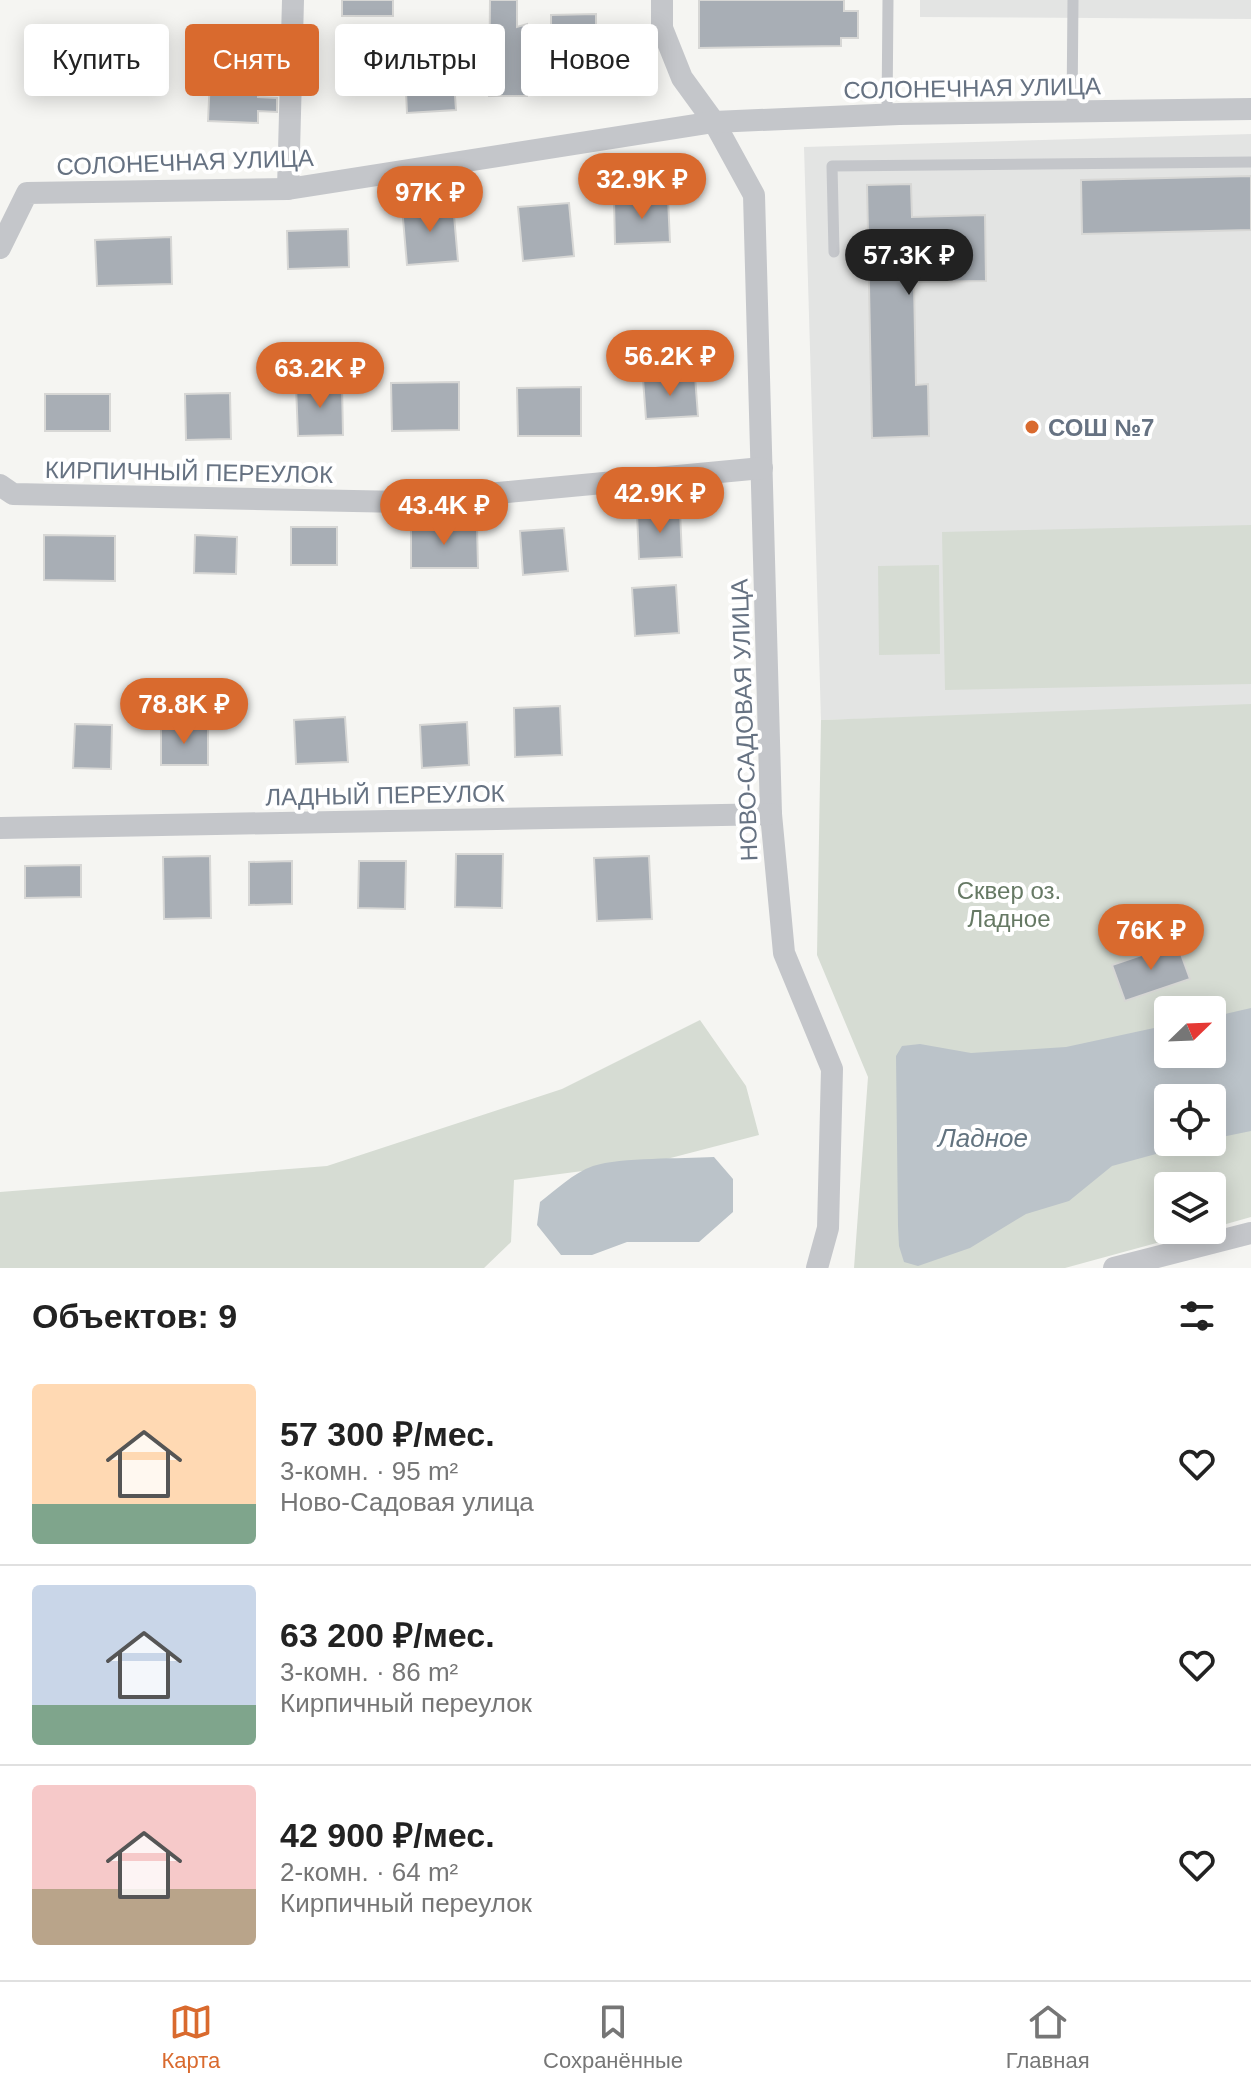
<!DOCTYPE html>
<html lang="ru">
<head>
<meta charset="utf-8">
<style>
  body { margin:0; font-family:Helvetica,sans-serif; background:#f6f6f6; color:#222; height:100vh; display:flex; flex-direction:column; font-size:30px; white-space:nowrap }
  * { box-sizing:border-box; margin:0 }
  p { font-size:26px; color:#767676 }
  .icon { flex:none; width:44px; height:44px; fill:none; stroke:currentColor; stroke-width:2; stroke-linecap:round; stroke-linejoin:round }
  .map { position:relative; height:1268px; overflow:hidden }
  .details { display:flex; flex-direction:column; background:#fff; flex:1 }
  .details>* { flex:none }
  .hud { position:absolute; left:24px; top:24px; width:800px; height:72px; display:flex; gap:16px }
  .needle { width:52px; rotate:67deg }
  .buttons { position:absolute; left:1154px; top:996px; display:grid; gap:16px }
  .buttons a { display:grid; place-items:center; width:72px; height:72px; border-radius:8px; background:#fff; box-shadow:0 4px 20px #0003; font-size:40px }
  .price { position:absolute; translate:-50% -68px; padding:0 18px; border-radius:28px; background:#d96a2e; color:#fff; font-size:26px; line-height:52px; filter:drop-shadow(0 2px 4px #0008) }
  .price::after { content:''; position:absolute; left:50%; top:48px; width:24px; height:18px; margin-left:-12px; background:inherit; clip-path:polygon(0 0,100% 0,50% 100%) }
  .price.selected { background:#222; color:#fff }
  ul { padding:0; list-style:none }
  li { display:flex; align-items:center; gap:24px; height:200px; padding:0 32px }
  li+li { border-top:2px solid #e0e0e0 }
  li span { display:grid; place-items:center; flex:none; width:224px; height:160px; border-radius:8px; color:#555 }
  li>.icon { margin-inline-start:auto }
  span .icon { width:96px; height:96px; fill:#fffc; stroke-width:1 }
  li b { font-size:34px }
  h2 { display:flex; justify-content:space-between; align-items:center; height:96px; padding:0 32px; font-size:34px }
  .chip { padding:0 28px; border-radius:8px; background:#fff; box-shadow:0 4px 20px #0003; font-size:28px; line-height:72px }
  .chip.selected { background:#d96a2e; color:#fff }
  .menu { display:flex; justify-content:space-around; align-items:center; height:112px; border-top:2px solid #e0e0e0; background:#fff; font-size:22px; color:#767676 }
  .menu a { display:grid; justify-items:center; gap:4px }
  .menu .selected { color:#d96a2e }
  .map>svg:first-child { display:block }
</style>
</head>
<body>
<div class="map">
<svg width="1251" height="1268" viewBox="0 0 1251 1268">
  <rect width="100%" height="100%" fill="#f5f5f2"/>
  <g fill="#e3e4e3">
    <path d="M920,0H1251V19L920,17Z"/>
    <path d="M1251,134V707L821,720L804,147Z"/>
  </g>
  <g fill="#d6dcd3" fill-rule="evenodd">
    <path d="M1251,525V684L945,690L942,532Z"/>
    <path d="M939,565L940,654L879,655L878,566Z"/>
    <path d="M1251,704V1217L1212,1228V1186H1168V1230H1204L1065,1268H854L868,1077L817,955L821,720ZM1168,1010H1212V1054H1168ZM1168,1098H1212V1142H1168Z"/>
    <path d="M700,1020L746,1086L759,1135L659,1161L514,1180L511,1242L484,1268H0V1192L327,1166L562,1089Z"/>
  </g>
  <g fill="#bbc3c9">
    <path d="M1251,1008V1131L1212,1139V1098H1168V1142H1200L1112,1166L1069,1201L1026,1214L970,1248L918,1266L904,1262L899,1246L898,1226L896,1056L902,1046L920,1044L971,1053L1066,1047L1168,1025V1054H1212V1017Z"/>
    <path d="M714,1157L733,1179V1212L699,1242H627L592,1255H561L537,1225L540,1202C556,1190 573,1173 593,1166C622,1157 681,1159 714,1157Z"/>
  </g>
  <g fill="#a8aeb5" stroke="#d7d7d5" stroke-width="2">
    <rect x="342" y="0" width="51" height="16"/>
    <path d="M490,0H517V27L527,24V96H489Z"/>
    <path d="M699,0H844V11H858V38H841V46L699,48Z"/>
    <path d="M596,14V79H551V15Z"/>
    <path d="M192,35L260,38L258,97L277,98V112L258,111V123L208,121L211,56L191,55Z"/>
    <path d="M453,67L456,110L407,113L405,70Z"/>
    <path d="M1251,176V230L1082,234L1081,180Z"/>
    <path d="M911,184L912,217L985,215L986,281L914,282L916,385L928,384L929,436L872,438L867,185Z"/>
    <path d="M668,198L670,242L615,244L614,200Z"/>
    <path d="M569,203L574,256L523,261L518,207Z"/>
    <path d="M453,204L458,261L407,265L402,207Z"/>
    <path d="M348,229L349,267L288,269L287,231Z"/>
    <path d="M171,237L172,284L97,286L95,240Z"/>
    <path d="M695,376L698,416L646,419L643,379Z"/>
    <path d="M459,382V430L392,431L391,383Z"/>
    <path d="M342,385L343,435L298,436L296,386Z"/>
    <path d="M581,387V436H518L517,388Z"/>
    <path d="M230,393L231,439L186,440L185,394Z"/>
    <rect x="45" y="394" width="65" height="37"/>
    <path d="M680,511L682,557L639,559L637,513Z"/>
    <path d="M477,525L478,568H411V526Z"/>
    <rect x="291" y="527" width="46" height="38"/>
    <path d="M564,528L568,571L523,575L520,531Z"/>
    <path d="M44,535L115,536V581L44,580Z"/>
    <path d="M195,535L237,537L236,574L194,573Z"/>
    <path d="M676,585L679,633L635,636L632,588Z"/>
    <path d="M560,706L562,755L515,757L514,708Z"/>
    <path d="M345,717L348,762L296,764L294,720Z"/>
    <path d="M467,722L469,765L422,768L420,725Z"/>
    <path d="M75,724L112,725L111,769L73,768Z"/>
    <path d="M161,726L208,727V765H161Z"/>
    <path d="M456,854H503L502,908L455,907Z"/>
    <path d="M210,856L211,918L164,919L163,857Z"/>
    <path d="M649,856L652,919L597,921L594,858Z"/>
    <path d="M292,861V904L249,905V862Z"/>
    <path d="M359,861H406L405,909L358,908Z"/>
    <path d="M81,865V897L25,898V866Z"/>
    <path d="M1177,943L1190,979L1125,1001L1112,965Z"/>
  </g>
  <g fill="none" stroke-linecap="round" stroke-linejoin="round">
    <g stroke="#c4c6ca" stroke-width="11">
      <path d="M1072,111L1073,0"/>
      <path d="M887,114L888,0"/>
      <path d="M834,252L832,166L1251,162"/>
    </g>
    <g stroke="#c4c6ca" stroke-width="22">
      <path d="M662,0V28L682,78L714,122L754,195L771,814L784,953L832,1069L828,1228L817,1268"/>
      <path d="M288,189L293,0"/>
      <path d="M0,248L27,193L288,189L714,122L899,114L1251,109"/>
      <path d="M0,485L13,494L403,502L762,468"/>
      <path d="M0,828L771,814"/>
      <path d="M1114,1268L1251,1233"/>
    </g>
  </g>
  <circle fill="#d96a2e" stroke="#fff" stroke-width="3" cx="1032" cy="427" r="8"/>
  <g text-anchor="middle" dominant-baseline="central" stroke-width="8" stroke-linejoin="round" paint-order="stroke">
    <g font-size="24" fill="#667282" stroke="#fff">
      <text transform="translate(972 88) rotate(-1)">СОЛОНЕЧНАЯ УЛИЦА</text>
      <text transform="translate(185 162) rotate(-2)">СОЛОНЕЧНАЯ УЛИЦА</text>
      <text transform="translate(189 472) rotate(1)">КИРПИЧНЫЙ ПЕРЕУЛОК</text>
      <text transform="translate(744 720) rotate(-92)">НОВО-САДОВАЯ УЛИЦА</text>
      <text transform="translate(385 795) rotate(-1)">ЛАДНЫЙ ПЕРЕУЛОК</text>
    </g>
    <g font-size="24" font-weight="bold" fill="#667282" stroke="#fff" text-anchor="start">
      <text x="1048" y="427">СОШ №7</text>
    </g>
    <g font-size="24" fill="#667964" stroke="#fff">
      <text x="1009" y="890">Сквер оз.<tspan x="1009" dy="28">Ладное</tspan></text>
    </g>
    <g font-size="26" font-style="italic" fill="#62737f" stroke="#fff">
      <text x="983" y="1138">Ладное</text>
    </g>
  </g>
</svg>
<div class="buttons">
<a><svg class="needle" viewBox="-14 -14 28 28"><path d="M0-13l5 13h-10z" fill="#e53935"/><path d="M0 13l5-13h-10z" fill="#767676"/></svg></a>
<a><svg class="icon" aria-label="locate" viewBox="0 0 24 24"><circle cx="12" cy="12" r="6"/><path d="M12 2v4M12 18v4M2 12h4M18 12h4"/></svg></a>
<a><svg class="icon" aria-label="layers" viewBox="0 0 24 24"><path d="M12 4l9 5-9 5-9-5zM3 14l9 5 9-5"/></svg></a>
</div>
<b class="price" style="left:642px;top:221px">32.9K ₽</b>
<b class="price" style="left:430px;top:234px">97K ₽</b>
<b class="price selected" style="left:909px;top:297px">57.3K ₽</b>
<b class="price" style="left:670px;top:398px">56.2K ₽</b>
<b class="price" style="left:320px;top:410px">63.2K ₽</b>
<b class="price" style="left:660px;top:535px">42.9K ₽</b>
<b class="price" style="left:444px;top:547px">43.4K ₽</b>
<b class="price" style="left:184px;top:746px">78.8K ₽</b>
<b class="price" style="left:1151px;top:972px">76K ₽</b>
<div class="hud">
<a class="chip">Купить</a>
<a class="chip selected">Снять</a>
<a class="chip">Фильтры</a>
<a class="chip">Новое</a>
</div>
</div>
<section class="details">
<h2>Объектов: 9<svg class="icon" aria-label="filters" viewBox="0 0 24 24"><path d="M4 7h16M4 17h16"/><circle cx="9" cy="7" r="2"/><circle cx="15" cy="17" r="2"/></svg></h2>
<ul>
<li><span style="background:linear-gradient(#ffd9b3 75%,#7fa58c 0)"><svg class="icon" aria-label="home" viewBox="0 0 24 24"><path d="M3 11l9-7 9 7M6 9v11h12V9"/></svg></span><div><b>57 300 ₽/мес.</b><p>3-комн. · 95 m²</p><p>Ново-Садовая улица</p></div><svg class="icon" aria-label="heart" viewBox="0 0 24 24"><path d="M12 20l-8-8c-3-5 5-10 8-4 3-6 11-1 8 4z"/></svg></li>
<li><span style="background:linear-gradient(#c9d6e8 75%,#7fa58c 0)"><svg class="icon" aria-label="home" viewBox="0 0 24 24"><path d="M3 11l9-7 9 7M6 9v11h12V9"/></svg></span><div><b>63 200 ₽/мес.</b><p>3-комн. · 86 m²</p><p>Кирпичный переулок</p></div><svg class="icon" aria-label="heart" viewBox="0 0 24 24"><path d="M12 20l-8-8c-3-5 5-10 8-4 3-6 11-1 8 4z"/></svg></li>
<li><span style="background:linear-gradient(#f6c9c9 65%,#b9a48a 0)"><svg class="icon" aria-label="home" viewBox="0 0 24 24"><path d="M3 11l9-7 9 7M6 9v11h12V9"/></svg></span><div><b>42 900 ₽/мес.</b><p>2-комн. · 64 m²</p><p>Кирпичный переулок</p></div><svg class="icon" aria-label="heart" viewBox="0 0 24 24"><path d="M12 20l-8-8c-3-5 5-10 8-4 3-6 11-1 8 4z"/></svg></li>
</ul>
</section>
<nav class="menu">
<a class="selected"><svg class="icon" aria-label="map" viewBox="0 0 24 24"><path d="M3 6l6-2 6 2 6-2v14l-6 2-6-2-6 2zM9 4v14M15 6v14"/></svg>Карта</a>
<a><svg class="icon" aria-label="saved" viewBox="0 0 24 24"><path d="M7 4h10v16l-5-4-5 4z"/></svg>Сохранённые</a>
<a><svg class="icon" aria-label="home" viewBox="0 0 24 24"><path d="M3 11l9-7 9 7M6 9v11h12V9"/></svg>Главная</a>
</nav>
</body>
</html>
